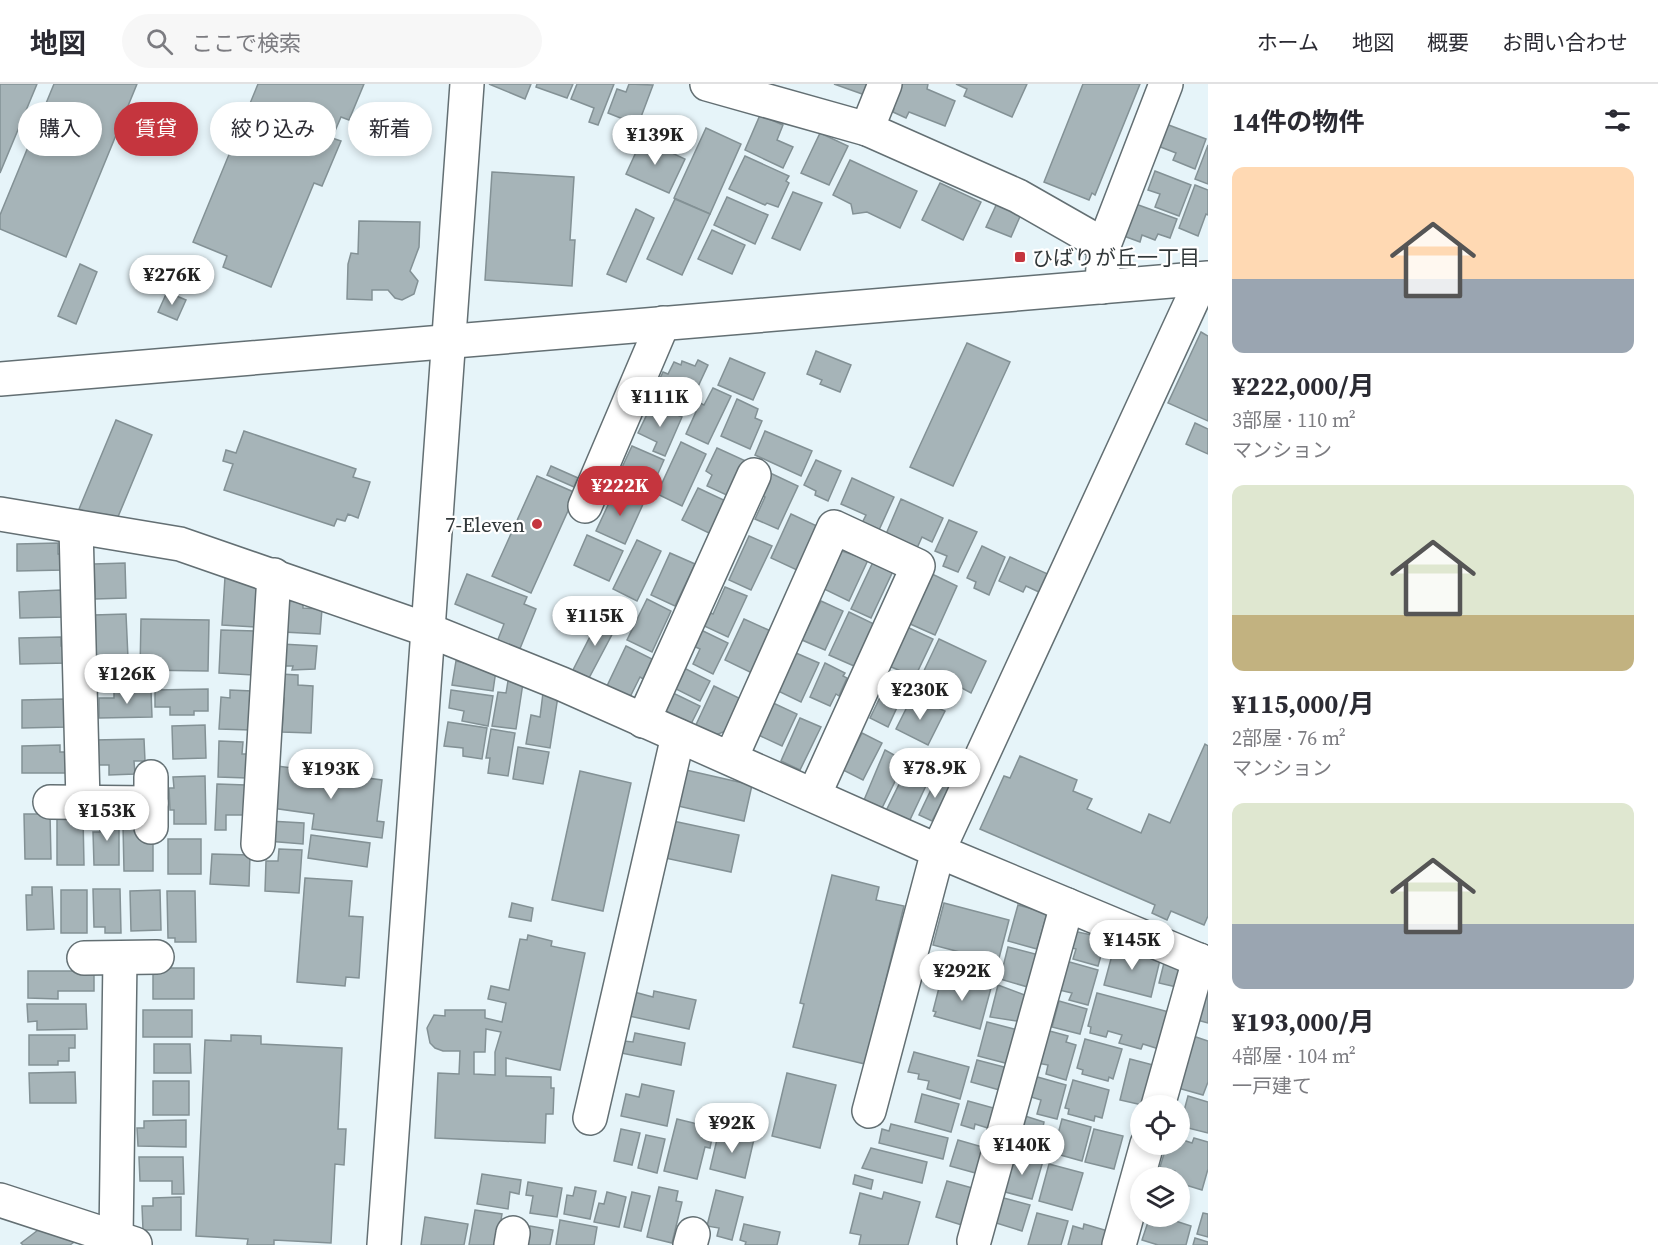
<!DOCTYPE html>
<html lang="ja">
<head>
<meta charset="utf-8">
<style>
  body { margin:0; font-family:"Source Serif 4","Noto Sans JP",serif; background:#f7f7f7; color:#2b2b33; height:100vh; display:flex; flex-direction:column; font-size:22px; white-space:nowrap }
  * { box-sizing:border-box; margin:0 }
  p { font-size:20px; color:#7c7c81 }
  .icon { flex:none; width:33px; height:33px; fill:none; stroke:currentColor; stroke-width:2; stroke-linecap:round; stroke-linejoin:round }
  .map { position:relative; flex:1; overflow:hidden }
  .drawer { display:flex; flex-direction:column; background:#fff; width:450px }
  .drawer>* { flex:none }
  .guide { position:absolute; left:18px; top:18px; width:570px; height:54px; display:flex; gap:12px }
  .controls { position:absolute; left:1130px; top:1011px; display:grid; gap:12px }
  .controls a { display:grid; place-items:center; width:60px; height:60px; border-radius:50%; background:#fff; box-shadow:0 3px 9px #0003; font-size:30px }
  .price { position:absolute; translate:-50% -51px; padding:0 14px; border-radius:21px; background:#fff; color:#222; font-size:20px; line-height:39px; filter:drop-shadow(0 2px 3px #0008) }
  .price::after { content:''; position:absolute; left:50%; top:36px; width:18px; height:14px; margin-left:-9px; background:inherit; clip-path:polygon(0 0,100% 0,50% 100%) }
  .price.selected { background:#c5353e; color:#fff }
  ul { padding:0; list-style:none }
  li { display:grid; align-content:center; gap:12px; height:318px; padding:0 24px }
  li span { display:grid; place-items:center; height:186px; border-radius:12px; color:#555 }
  li>.icon { margin-inline-start:auto }
  span .icon { width:108px; height:108px; fill:#fffc; stroke-width:1 }
  li b { font-size:26px }
  h2 { display:flex; justify-content:space-between; align-items:center; height:72px; padding:0 24px; font-size:26px }
  .tag { padding:0 21px; border-radius:27px; background:#fff; box-shadow:0 3px 9px #0003; font-size:21px; line-height:54px }
  .tag.selected { background:#c5353e; color:#fff }
  header { display:flex; align-items:center; gap:36px; box-sizing:border-box; height:84px; padding:0 30px; background:#fff; border-bottom:2px solid #e1e1e2 }
  header strong { font-size:28px }
  nav { display:flex; gap:33px; margin-inline-start:auto; font-size:21px }
  .search { width:420px; height:54px; background:#f7f7f7; display:flex; align-items:center; gap:15px; box-sizing:border-box; padding:0 21px; border-radius:33px; color:#7c7c81; font-size:22px }
  main { display:flex; flex:1; min-height:0 }
  .map>svg:first-child { display:block }
</style>
</head>
<body>
<header>
<strong>地図</strong>
<div class="search"><svg class="icon" aria-label="search" viewBox="0 0 24 24"><circle cx="10" cy="10" r="6"/><path d="M15 15l6 6"/></svg>ここで検索</div>
<nav><a>ホーム</a><a>地図</a><a>概要</a><a>お問い合わせ</a></nav>
</header>
<main>
<div class="map">
<svg width="1208" height="1161" viewBox="0 0 1208 1161">
  <rect width="100%" height="100%" fill="#e6f4f9"/>
  <g fill="#a6b4b8" stroke="#839195" stroke-width="1.5" fill-rule="evenodd">
    <path d="M0,0H37L0,89Z"/>
    <path d="M54,0H137L66,173L0,145V131Z"/>
    <path d="M258,0H364L349,36L341,33L332,54L341,57L322,102L314,99L271,203L223,183L227,172L193,158Z"/>
    <path d="M489,0H531L525,15Z"/>
    <path d="M537,0H573L567,14L536,3Z"/>
    <path d="M577,0H614L598,41L589,38L594,24L571,15Z"/>
    <path d="M629,0L653,1L638,41L608,29L617,5L626,8Z"/>
    <path d="M834,0H869L865,11Z"/>
    <path d="M896,0H928L927,5L955,17L945,42L909,28L906,34L893,28L894,25L887,22Z"/>
    <path d="M956,0H1027L1012,33L964,12L967,5Z"/>
    <path d="M1083,0H1140L1095,111L1092,109L1089,116L1044,98Z"/>
    <path d="M760,31L783,41L777,56L793,63L783,84L745,66Z"/>
    <path d="M1166,40L1206,55L1195,85L1173,76L1176,69L1158,62Z"/>
    <path d="M706,44L741,60L710,130L674,114Z"/>
    <path d="M820,49L848,62L829,101L801,89Z"/>
    <path d="M642,55L685,75L669,109L626,90Z"/>
    <path d="M1208,61V100L1195,95Z"/>
    <path d="M745,72L789,92L786,97L789,99L778,123L767,119L765,121L729,105Z"/>
    <path d="M850,76L917,107L900,144L867,128L853,130L851,120L833,111Z"/>
    <path d="M1155,87L1191,101L1179,132L1155,123L1160,110L1148,106Z"/>
    <path d="M492,88L574,93L570,156H575L572,202L485,196Z"/>
    <path d="M940,99L981,118L963,156L922,136Z"/>
    <path d="M1195,101L1208,106V131L1206,130L1198,152L1179,144Z"/>
    <path d="M793,108L822,119L800,166L772,154Z"/>
    <path d="M727,113L768,131L755,160L714,141Z"/>
    <path d="M675,115L710,130L682,191L647,175Z"/>
    <path d="M998,117L1022,128L1011,153L986,143Z"/>
    <path d="M1133,119L1177,135L1170,154L1158,150L1155,156L1142,151L1140,158L1121,151Z"/>
    <path d="M636,125L654,134L626,198L607,190Z"/>
    <path d="M359,137L420,138L419,163L410,187L418,197L414,210L402,216L395,214L388,206H372V216L347,215L348,180L351,169L358,170Z"/>
    <path d="M712,146L745,161L732,190L698,175Z"/>
    <path d="M80,180L97,188L76,240L58,232Z"/>
    <path d="M167,208L186,216L177,236L158,228Z"/>
    <path d="M1201,248L1208,252V337L1168,319Z"/>
    <path d="M967,259L1010,278L953,402L910,383Z"/>
    <path d="M816,267L851,281L840,308L820,300L822,296L807,290Z"/>
    <path d="M730,274L765,289L753,316L718,301Z"/>
    <path d="M698,276L708,281L689,322L677,316L675,319L653,309L663,288L668,290L674,278L681,281L682,277L695,282Z"/>
    <path d="M713,304L731,312L708,360L686,350L700,319L704,321Z"/>
    <path d="M737,315L758,325L755,334L762,337L750,365L721,352Z"/>
    <path d="M652,320L682,333L665,372L653,367L657,358L638,349Z"/>
    <path d="M116,336L152,351L115,440L79,425Z"/>
    <path d="M1195,339L1208,345V370L1186,360Z"/>
    <path d="M244,347L356,385L353,393L370,398L358,434L348,430L345,437L337,435L334,442L224,406L233,380L223,377L226,366L236,369Z"/>
    <path d="M765,347L812,367L801,392L755,371Z"/>
    <path d="M681,358L706,370L682,422L657,410Z"/>
    <path d="M632,362L664,376L647,414L635,408L638,401L618,392Z"/>
    <path d="M717,364L748,378L731,413L707,402L712,391L706,387Z"/>
    <path d="M816,376L841,387L828,417L815,411L816,407L804,401Z"/>
    <path d="M551,382L578,394L574,403L547,391Z"/>
    <path d="M768,388L798,402L778,445L755,435L765,413L762,411Z"/>
    <path d="M537,392L576,409L531,509L492,492Z"/>
    <path d="M852,394L894,413L879,446L862,439L866,431L841,420Z"/>
    <path d="M698,404L728,418L713,451L682,436Z"/>
    <path d="M615,406L644,418L625,460L596,447Z"/>
    <path d="M901,415L943,434L932,458L922,453L917,464L886,450Z"/>
    <path d="M791,430L817,442L797,486L771,474Z"/>
    <path d="M949,436L977,448L958,488L943,482L947,472L935,467Z"/>
    <path d="M587,451L623,467L609,497L574,481Z"/>
    <path d="M749,452L772,462L751,506L729,496Z"/>
    <path d="M637,456L661,467L637,517L613,505Z"/>
    <path d="M58,459V470H63L64,486L17,487V460Z"/>
    <path d="M982,462L1005,473L989,511L974,504L976,498L967,494Z"/>
    <path d="M842,467L868,476L849,517L824,505Z"/>
    <path d="M670,469L695,480L675,522L651,511Z"/>
    <path d="M1010,473L1050,491L1041,509L1026,502L1023,508L999,497Z"/>
    <path d="M873,478L893,487L871,534L851,525Z"/>
    <path d="M125,479L126,514L95,515L94,480Z"/>
    <path d="M930,489L957,502L935,551L908,539Z"/>
    <path d="M467,490L527,513L524,520L536,525L519,567L497,558L504,540L455,520Z"/>
    <path d="M225,493L258,502L255,543L222,541Z"/>
    <path d="M725,503L747,512L728,553L702,541L708,528L713,530Z"/>
    <path d="M61,506V518H66V533L20,534L19,508Z"/>
    <path d="M647,515L671,527L652,568L627,556Z"/>
    <path d="M285,517L303,518V524L322,525L320,550L283,548Z"/>
    <path d="M821,517L843,527L825,566L802,556Z"/>
    <path d="M849,528L874,540L854,582L829,571Z"/>
    <path d="M126,530L128,574H96L94,531Z"/>
    <path d="M600,533L617,541L589,594L573,586Z"/>
    <path d="M141,535L209,536L208,587L140,586Z"/>
    <path d="M744,535L773,548L754,590L725,576Z"/>
    <path d="M907,543L933,555L915,593L889,582Z"/>
    <path d="M699,545L728,559L713,590L693,580L700,565L691,561Z"/>
    <path d="M221,546L255,547L253,591L219,589Z"/>
    <path d="M61,553V562H68V579L20,580L19,554Z"/>
    <path d="M939,555L986,577L971,609L947,596L944,600L937,596L935,599L921,593Z"/>
    <path d="M281,560L317,562L315,585L292,586L293,582H280Z"/>
    <path d="M626,562L654,576L645,596L640,593L630,613L607,602Z"/>
    <path d="M796,569L819,579L801,618L778,607Z"/>
    <path d="M456,577L496,586L493,607L452,601Z"/>
    <path d="M825,579L845,589L843,592L847,594L839,612L836,610L830,622L810,613Z"/>
    <path d="M682,583L710,597L700,617L672,603Z"/>
    <path d="M280,590L298,591V601L313,602L311,649L282,648L284,614H278Z"/>
    <path d="M508,597L523,599L516,645L492,642L498,608L506,609Z"/>
    <path d="M888,597L905,606L888,643L870,634Z"/>
    <path d="M714,602L741,615L726,647L713,652L695,643Z"/>
    <path d="M208,605V627H194V631H170V623H155V606Z"/>
    <path d="M114,606H151L152,633L99,634V614H114Z"/>
    <path d="M230,606L252,607L251,646L219,645L221,613L230,614Z"/>
    <path d="M451,606L493,612L488,642L462,637L464,627L449,624Z"/>
    <path d="M671,608L700,622L691,640L663,626Z"/>
    <path d="M543,609L558,612L550,664L526,660L531,631L540,633Z"/>
    <path d="M65,615L68,643L22,644V616Z"/>
    <path d="M911,615L925,622L927,619L945,627L928,661L896,645Z"/>
    <path d="M771,618L797,630L782,662L756,650Z"/>
    <path d="M800,634L821,643L800,686L781,677Z"/>
    <path d="M448,638L487,644L482,675L463,672V664L444,662Z"/>
    <path d="M205,641L206,674L173,675L172,642Z"/>
    <path d="M491,645L515,649L508,692L488,689L490,674H486Z"/>
    <path d="M862,649L882,659L863,696L843,686Z"/>
    <path d="M144,655L145,677H134L135,690L109,691V681H95L94,656Z"/>
    <path d="M219,657L243,658L242,670H248L247,694L218,693Z"/>
    <path d="M1205,660L1208,662V832L1204,841L1171,827L1167,836L1152,829L1155,821L980,745L1004,692L1010,694L1020,672L1077,696L1073,707L1092,715L1087,725L1141,749L1149,730L1170,739Z"/>
    <path d="M60,661V668H69V689H22V662Z"/>
    <path d="M518,663L549,668L543,700L513,695Z"/>
    <path d="M885,666L905,677L882,724L864,716Z"/>
    <path d="M909,680L931,691L908,740L885,729Z"/>
    <path d="M277,682L382,696L377,737L384,738L382,754L312,745L314,730L272,724Z"/>
    <path d="M686,686L752,701L744,737L678,722Z"/>
    <path d="M580,687L631,699L603,827L552,816Z"/>
    <path d="M205,692L206,740H174V726H170L169,704H174L173,693Z"/>
    <path d="M937,693L951,700L932,737L919,731Z"/>
    <path d="M217,700L246,701L244,731H226V746H215Z"/>
    <path d="M24,730H50L51,775H25Z"/>
    <path d="M57,733H83L84,781H57Z"/>
    <path d="M100,733H119V781H94L93,748H100Z"/>
    <path d="M269,737L304,739L303,760L267,757Z"/>
    <path d="M673,737L739,751L731,788L665,774Z"/>
    <path d="M123,742H140L153,752V787H124Z"/>
    <path d="M311,751L370,759L367,783L308,774Z"/>
    <rect x="168" y="755" width="33" height="35"/>
    <path d="M279,765L302,766L299,809L265,807L266,777H278Z"/>
    <path d="M212,770L250,771L249,802L210,800Z"/>
    <path d="M832,791L879,803L876,816L904,822L865,980L793,963L804,920L800,919Z"/>
    <path d="M305,794L352,797L349,832L363,833L359,894L346,893L345,902L297,898Z"/>
    <path d="M32,803H52L54,845L27,846L26,811H32Z"/>
    <path d="M93,805H120L121,849H105V843H94Z"/>
    <rect x="61" y="806" width="26" height="43"/>
    <path d="M160,806L161,846L131,847L130,807Z"/>
    <path d="M167,807H195L196,858H175V854H168Z"/>
    <path d="M512,819L533,824L531,837L509,833Z"/>
    <path d="M944,819L1009,836L998,878L933,861Z"/>
    <path d="M1018,821L1047,829L1037,865L1008,857Z"/>
    <path d="M1073,847L1106,854L1098,882L1073,875L1076,865L1069,863Z"/>
    <path d="M528,851L552,857L551,862L585,869L560,986L506,974V992L551,993V1004H554L553,1030H546L545,1059L435,1054L438,989L459,990L460,967H443L435,964L430,959L427,944L434,931L445,932V926H485V934L502,938L506,919L488,915L491,902L509,906L520,855L527,856ZM486,945L501,948L495,968V991L474,990V968H485Z"/>
    <path d="M1115,860L1143,867L1142,872L1160,876L1151,913L1104,901Z"/>
    <path d="M1008,863L1039,871L1031,904L1000,895Z"/>
    <path d="M1066,877L1098,886L1088,921L1069,916L1072,909L1059,906Z"/>
    <path d="M1164,879L1178,883L1184,892L1181,904L1159,899Z"/>
    <path d="M162,884H194V915H153V888H162Z"/>
    <path d="M28,887H94V907H58V915L28,914Z"/>
    <path d="M956,894L991,904L980,945L934,932L936,928L933,927L941,896L955,899Z"/>
    <path d="M998,901L1030,913L1023,938L990,933Z"/>
    <path d="M654,907L696,916L689,945L629,932L634,908L653,913Z"/>
    <path d="M1206,907L1208,908V939L1197,936Z"/>
    <path d="M1097,909L1169,928L1159,965L1143,960L1141,965L1119,959L1122,951L1108,947L1106,953L1090,949L1091,943L1088,942Z"/>
    <path d="M1059,917L1087,925L1080,950L1052,943Z"/>
    <path d="M27,920H86L87,945L37,946V937L28,938Z"/>
    <rect x="143" y="926" width="49" height="27"/>
    <path d="M987,938L1018,946L1009,980L978,972Z"/>
    <path d="M1046,946L1068,952L1066,958L1076,961L1066,996L1046,990L1048,981L1037,979Z"/>
    <path d="M635,949L685,959L681,981L621,969L624,957L633,958Z"/>
    <path d="M29,951H75V964H69V977H58V981H29Z"/>
    <path d="M231,951L261,952V960L342,964L338,1045H346L344,1081L335,1080L331,1159L274,1156V1161H247L248,1155L196,1152L205,956L231,957Z"/>
    <path d="M1193,952L1208,957V998L1203,1011L1178,1004Z"/>
    <path d="M1085,955L1122,965L1113,995L1109,993L1108,997L1082,990L1083,986L1077,984Z"/>
    <path d="M154,960H190L191,989H154Z"/>
    <path d="M914,968L969,983L960,1015L927,1005L929,997L918,995L919,990L908,988Z"/>
    <path d="M1130,975L1157,982L1147,1022L1120,1016Z"/>
    <path d="M977,976L1008,984L1003,1007L971,998Z"/>
    <path d="M75,988L76,1019H30L29,989Z"/>
    <path d="M787,989L836,1001L820,1064L772,1052Z"/>
    <path d="M1034,992L1066,1001L1057,1035L1037,1030L1041,1016L1028,1012Z"/>
    <path d="M1073,996L1109,1006L1102,1034L1095,1032L1094,1037L1068,1030L1069,1025L1065,1024Z"/>
    <rect x="153" y="997" width="36" height="34"/>
    <path d="M642,1000L674,1007L667,1042L621,1032L626,1010L639,1013Z"/>
    <path d="M922,1010L959,1020L951,1048L915,1038Z"/>
    <path d="M1188,1012L1208,1018V1049L1180,1042Z"/>
    <path d="M968,1017L997,1025L991,1045L975,1040L974,1045L961,1041Z"/>
    <path d="M1025,1032L1044,1038L1043,1043L1051,1045L1044,1067L1018,1059Z"/>
    <path d="M677,1035L714,1044L710,1064L705,1063L697,1095L664,1087Z"/>
    <path d="M1062,1035L1091,1043L1082,1077L1053,1069Z"/>
    <path d="M186,1036V1063L138,1062L137,1044H144V1037Z"/>
    <path d="M891,1040L948,1054L943,1075L879,1059L882,1045L889,1047Z"/>
    <path d="M621,1045L640,1049L632,1081L614,1077Z"/>
    <path d="M1094,1045L1123,1052L1114,1085L1085,1078Z"/>
    <path d="M719,1047L754,1055L745,1094L710,1085Z"/>
    <path d="M646,1051L665,1055L657,1089L638,1084Z"/>
    <path d="M1194,1054L1208,1058V1085L1202,1106L1179,1099V1094H1173L1175,1087L1160,1083L1167,1060H1179L1180,1055L1192,1059Z"/>
    <path d="M958,1056L986,1064L979,1090L950,1082Z"/>
    <path d="M871,1064L927,1078L922,1099L862,1084Z"/>
    <path d="M1012,1069L1043,1077L1032,1115L1001,1107Z"/>
    <path d="M139,1073H183L184,1110H172V1097H140Z"/>
    <path d="M1049,1080L1083,1089L1072,1126L1039,1117Z"/>
    <path d="M482,1090L521,1096L519,1110L510,1108L508,1125L477,1120Z"/>
    <path d="M855,1091L873,1096L871,1105L853,1100Z"/>
    <path d="M947,1097L976,1105L965,1142L936,1133Z"/>
    <path d="M528,1098L562,1104L557,1133L530,1129L533,1112L526,1111Z"/>
    <path d="M575,1103L596,1107L590,1135L564,1130L567,1111L573,1112Z"/>
    <path d="M659,1103L678,1107L676,1117L682,1118L672,1159L647,1153Z"/>
    <path d="M716,1106L743,1113L732,1156L717,1152L719,1144L707,1142Z"/>
    <path d="M607,1108L626,1113L619,1143L594,1138L599,1119L604,1120Z"/>
    <path d="M632,1108L650,1112L641,1147L624,1143Z"/>
    <path d="M884,1108L920,1118L908,1161H859L861,1151L850,1149L860,1109L882,1115Z"/>
    <path d="M181,1113V1146H143L142,1122H153V1114Z"/>
    <path d="M1000,1113L1030,1121L1022,1147L993,1138Z"/>
    <path d="M475,1126L502,1130L497,1161H469Z"/>
    <path d="M1037,1129L1068,1137L1061,1161H1028Z"/>
    <path d="M1203,1129L1208,1130V1153L1197,1150Z"/>
    <path d="M1150,1132H1160L1191,1142L1186,1161H1158L1142,1156Z"/>
    <path d="M425,1133L468,1140L464,1161H421Z"/>
    <path d="M560,1136L597,1143L594,1161H556Z"/>
    <path d="M46,1140L74,1149V1158L70,1161H23L21,1159Z"/>
    <path d="M744,1140L780,1148L777,1161H745L746,1158L740,1156Z"/>
    <path d="M1084,1140L1108,1147L1104,1161H1068L1073,1142L1083,1145Z"/>
    <path d="M530,1142L553,1146L550,1161H526Z"/>
    <path d="M1195,1154L1208,1158V1161H1193Z"/>
  </g>
  <g fill="none" stroke-linecap="round" stroke-linejoin="round">
    <defs>
      <g id="minor">
        <path d="M707,0L867,45L1018,112L1104,161L1102,203"/>
        <path d="M867,45L885,0"/>
        <path d="M1104,161L1166,0"/>
        <path d="M0,295L1208,194"/>
        <path d="M585,422L663,239"/>
        <path d="M0,430L180,460L428,546L562,600L938,767L1208,880"/>
        <path d="M76,443L83,718"/>
        <path d="M643,637L754,391"/>
        <path d="M731,674L834,443L918,482L814,711"/>
        <path d="M50,718L151,719"/>
        <path d="M151,743V693"/>
        <path d="M258,760L274,491"/>
        <path d="M84,874L157,873"/>
        <path d="M1158,1022L1199,876"/>
        <path d="M869,1027L938,767L1202,195"/>
        <path d="M590,1034L678,652"/>
        <path d="M0,1116L135,1160"/>
        <path d="M116,1154L120,874"/>
        <path d="M974,1157L1067,821"/>
        <path d="M384,1161L467,0"/>
        <path d="M511,1161L513,1149"/>
        <path d="M690,1161L693,1150"/>
        <path d="M1119,1161L1147,1060"/>
      </g>
    </defs>
    <use href="#minor" stroke="#636f73" stroke-width="36"/>
    <use href="#minor" stroke="#fff" stroke-width="33"/>
  </g>
  <g fill="#c5353e" stroke="#fff" stroke-width="2">
    <rect x="1014" y="167" width="12" height="12" rx="3"/>
    <circle cx="537" cy="440" r="6"/>
  </g>
  <g text-anchor="middle" dominant-baseline="central" stroke-width="4.5" stroke-linejoin="round" paint-order="stroke">
    <g font-size="21" fill="#32383a" stroke="#fff" text-anchor="start">
      <text x="1032" y="173">ひばりが丘一丁目</text>
      <text x="525" y="440" text-anchor="end">7-Eleven</text>
    </g>
  </g>
</svg>
<div class="controls">
<a><svg class="icon" aria-label="locate" viewBox="0 0 24 24"><circle cx="12" cy="12" r="6"/><path d="M12 2v4M12 18v4M2 12h4M18 12h4"/></svg></a>
<a><svg class="icon" aria-label="layers" viewBox="0 0 24 24"><path d="M12 4l9 5-9 5-9-5zM3 14l9 5 9-5"/></svg></a>
</div>
<b class="price" style="left:655px;top:82px">¥139K</b>
<b class="price" style="left:172px;top:222px">¥276K</b>
<b class="price" style="left:660px;top:344px">¥111K</b>
<b class="price selected" style="left:620px;top:433px">¥222K</b>
<b class="price" style="left:595px;top:563px">¥115K</b>
<b class="price" style="left:127px;top:621px">¥126K</b>
<b class="price" style="left:920px;top:637px">¥230K</b>
<b class="price" style="left:935px;top:715px">¥78.9K</b>
<b class="price" style="left:331px;top:716px">¥193K</b>
<b class="price" style="left:107px;top:758px">¥153K</b>
<b class="price" style="left:1132px;top:887px">¥145K</b>
<b class="price" style="left:962px;top:918px">¥292K</b>
<b class="price" style="left:732px;top:1070px">¥92K</b>
<b class="price" style="left:1022px;top:1092px">¥140K</b>
<div class="guide">
<a class="tag">購入</a>
<a class="tag selected">賃貸</a>
<a class="tag">絞り込み</a>
<a class="tag">新着</a>
</div>
</div>
<section class="drawer">
<h2>14件の物件<svg class="icon" aria-label="filters" viewBox="0 0 24 24"><path d="M4 7h16M4 17h16"/><circle cx="9" cy="7" r="2"/><circle cx="15" cy="17" r="2"/></svg></h2>
<ul>
<li><span style="background:linear-gradient(#ffd9b3 60%,#9aa5b1 0)"><svg class="icon" aria-label="home" viewBox="0 0 24 24"><path d="M3 11l9-7 9 7M6 9v11h12V9"/></svg></span><div><b>¥222,000/月</b><p>3部屋 · 110 m²</p><p>マンション</p></div></li>
<li><span style="background:linear-gradient(#dfe7d0 70%,#c2b280 0)"><svg class="icon" aria-label="home" viewBox="0 0 24 24"><path d="M3 11l9-7 9 7M6 9v11h12V9"/></svg></span><div><b>¥115,000/月</b><p>2部屋 · 76 m²</p><p>マンション</p></div></li>
<li><span style="background:linear-gradient(#dfe7d0 65%,#9aa5b1 0)"><svg class="icon" aria-label="home" viewBox="0 0 24 24"><path d="M3 11l9-7 9 7M6 9v11h12V9"/></svg></span><div><b>¥193,000/月</b><p>4部屋 · 104 m²</p><p>一戸建て</p></div></li>
</ul>
</section>
</main>
</body>
</html>
